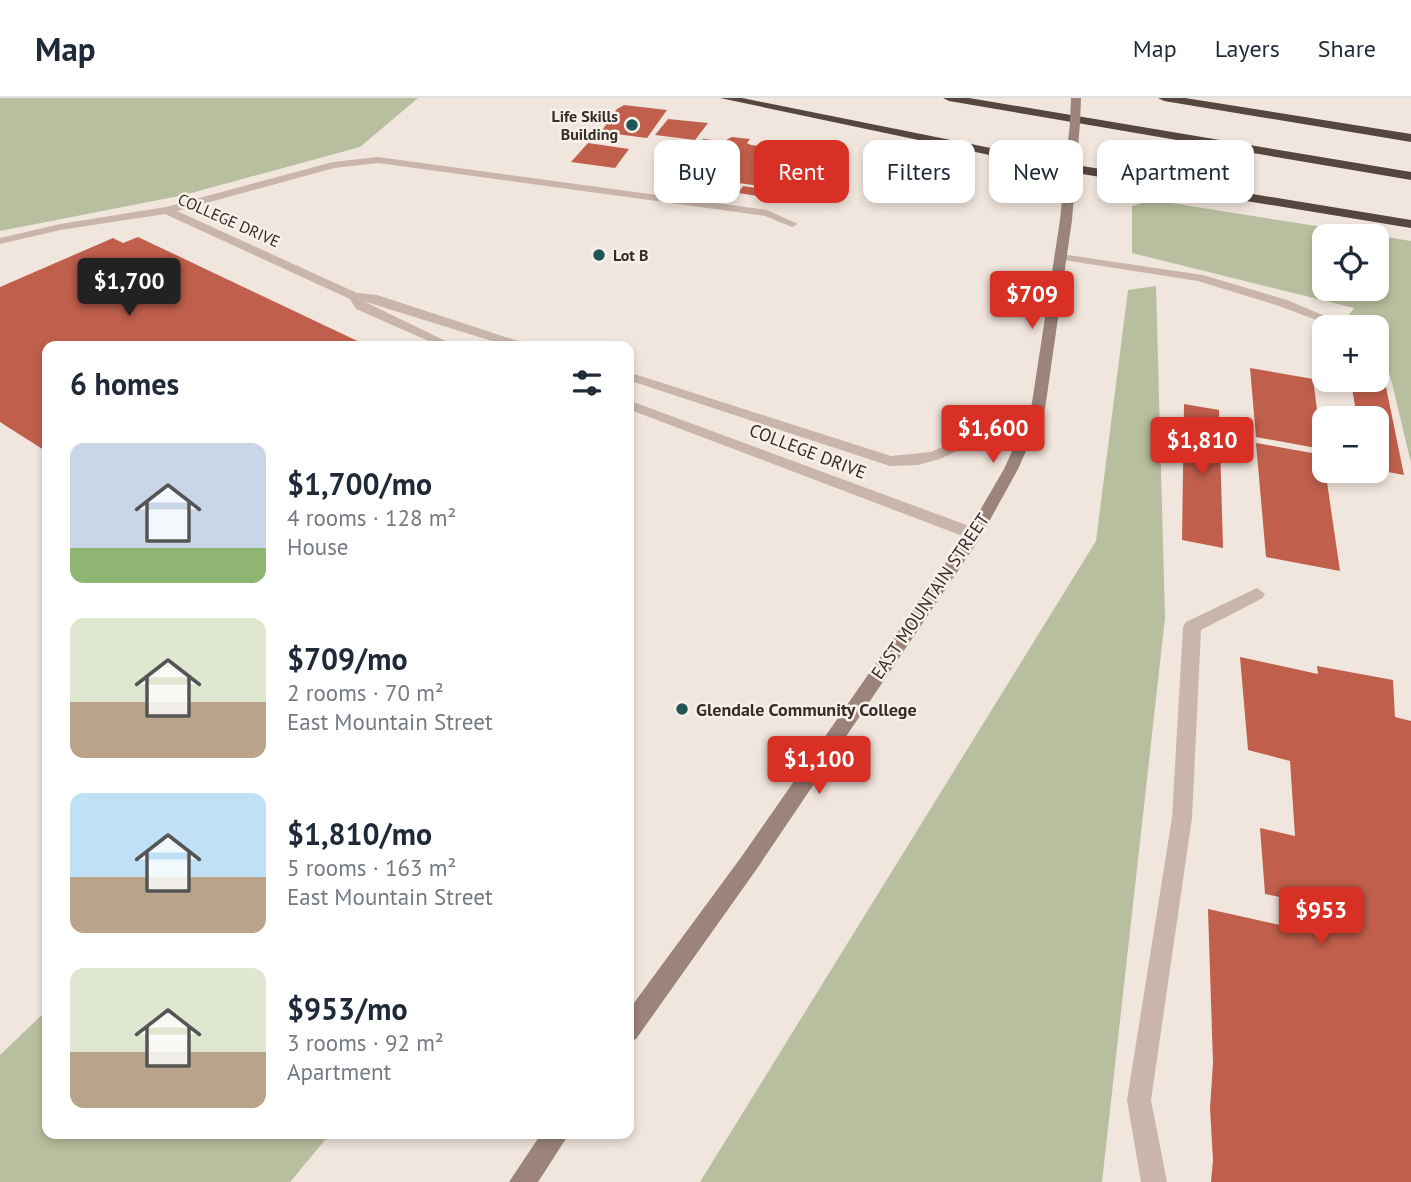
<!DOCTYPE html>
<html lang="en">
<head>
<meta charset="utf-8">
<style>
  body { margin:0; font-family:"PT Sans",sans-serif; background:#f6f6f7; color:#1f2937; height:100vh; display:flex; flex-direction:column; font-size:26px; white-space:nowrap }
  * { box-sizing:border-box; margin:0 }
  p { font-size:23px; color:#747a83 }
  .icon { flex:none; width:38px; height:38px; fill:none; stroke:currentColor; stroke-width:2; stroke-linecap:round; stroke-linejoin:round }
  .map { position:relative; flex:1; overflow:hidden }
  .details { position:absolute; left:42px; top:243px; width:592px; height:798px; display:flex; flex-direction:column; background:#fff; border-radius:14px; box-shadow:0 4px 10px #0003 }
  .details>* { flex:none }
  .guide { position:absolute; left:654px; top:42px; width:651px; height:63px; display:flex; gap:14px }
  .buttons { position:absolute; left:1312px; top:126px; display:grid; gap:14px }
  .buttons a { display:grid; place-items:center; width:77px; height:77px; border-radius:14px; background:#fff; box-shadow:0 4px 10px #0003; font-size:35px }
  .price { position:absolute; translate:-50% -60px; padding:0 16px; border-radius:7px; background:#d93025; color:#fff; font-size:23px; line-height:46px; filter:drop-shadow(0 2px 4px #0008) }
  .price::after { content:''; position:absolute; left:50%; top:42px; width:21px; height:16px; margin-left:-10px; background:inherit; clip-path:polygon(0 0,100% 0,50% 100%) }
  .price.current { background:#222; color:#fff }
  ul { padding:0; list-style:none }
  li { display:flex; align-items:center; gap:21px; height:175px; padding:0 28px }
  li span { display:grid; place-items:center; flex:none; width:196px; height:140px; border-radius:14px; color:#555 }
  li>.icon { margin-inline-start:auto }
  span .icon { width:84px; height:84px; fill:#fffc; stroke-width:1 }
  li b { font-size:30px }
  h2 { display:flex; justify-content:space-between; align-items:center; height:84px; padding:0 28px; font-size:30px }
  .pill { padding:0 24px; border-radius:14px; background:#fff; box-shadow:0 4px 10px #0003; font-size:24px; line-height:63px }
  .pill.current { background:#d93025; color:#fff }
  header { display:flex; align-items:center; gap:42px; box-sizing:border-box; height:98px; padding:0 35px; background:#fff; border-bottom:2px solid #e0e1e3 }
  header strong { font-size:33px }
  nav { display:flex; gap:38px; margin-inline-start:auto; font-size:24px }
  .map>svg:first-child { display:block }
</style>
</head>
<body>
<header>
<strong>Map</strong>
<nav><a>Map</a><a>Layers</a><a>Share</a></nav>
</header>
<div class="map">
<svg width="1411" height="1084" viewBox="0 0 1411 1084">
  <rect width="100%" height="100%" fill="#f1e6dd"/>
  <g fill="#b7bf9e" fill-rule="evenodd">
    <path d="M0,0H418L360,49L184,97L0,133Z"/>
    <path d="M1152,102L1411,143V365L1390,277L1377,269V229H1340L1354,210L1132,155V108ZM1325,138H1377V191H1325Z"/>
    <path d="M1156,188L1165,520L1102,1084H700L1096,443L1128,192Z"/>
    <path d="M47,912V1036H330L290,1084H0V957Z"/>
  </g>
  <g fill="#c05f4c">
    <path d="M624,7L667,12L647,40L601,34L617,11Z"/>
    <path d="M668,21L708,25L695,42L655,37Z"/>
    <path d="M732,39L750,41L747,45L751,47L810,54L805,64H808L791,92L678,77L688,63L677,61L683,53L694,54L703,41L724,43Z"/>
    <path d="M588,45L629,51L615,70L571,64Z"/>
    <path d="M743,88L775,93L771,100L738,95Z"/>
    <path d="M138,139L368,248H47V354L0,324V189L113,140L123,145Z"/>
    <path d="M1250,270L1313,281L1322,351L1256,339Z"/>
    <path d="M1351,284L1386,289L1404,377L1377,372V320H1357Z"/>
    <path d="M1184,306L1219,312L1223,450L1182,442Z"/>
    <path d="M1256,345L1323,357L1340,473L1266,459Z"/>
    <path d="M1240,559L1318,576L1317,568L1393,582L1395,619L1411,623V1084H1211L1213,1062L1210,1010L1213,965L1208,811L1307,833L1303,804L1265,796L1260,730L1295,738L1290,663L1248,652Z"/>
  </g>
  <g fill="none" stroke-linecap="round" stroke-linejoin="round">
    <g fill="#c9b5a9" fill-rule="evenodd">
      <path d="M378,59L767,112L798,126L792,129L765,118L378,65L334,70L177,113L357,195L377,197L524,245L525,248H508L363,203L456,248H440L356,211L350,201L165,116L60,132L0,146V140L60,126L166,109L333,64Z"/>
      <path d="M1061,156L1203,177L1287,202L1349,228L1335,229L1279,208L1198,183L1057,161L1055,159Z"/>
      <path d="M628,274L891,358L931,354L1033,308L1038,307L1045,311L940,361L918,367L890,368L628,282Z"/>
      <path d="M628,302L980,432L982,436L974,441L968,440L628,311Z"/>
      <path d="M1257,490L1265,496L1263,500L1201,532L1192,720L1151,1002L1167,1084H1141L1127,1002L1172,720L1183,529L1186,524Z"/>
    </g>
    <g fill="#9c847b" fill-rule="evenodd">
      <path d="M1075,22L1080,25L1072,122L1045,311L1018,371L980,440L756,772L636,941L628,945V913L742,758L968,433L1004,371L1031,311L1060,122L1070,25Z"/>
      <path d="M541,1036H569L538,1084H509Z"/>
    </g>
    <g fill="#574640" fill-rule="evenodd">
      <path d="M720,0H742L1070,66L1411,122V130L1070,74Z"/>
      <path d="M943,0H969L1411,74V82L949,3Z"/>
      <path d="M1158,0H1185L1411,36V44L1164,3Z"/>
    </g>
    <path stroke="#9c847b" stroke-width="10" d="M1075,25L1076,0"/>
  </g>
  <g fill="#205655" stroke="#f9f0e9" stroke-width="2.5">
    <circle cx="632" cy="27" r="7"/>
    <circle cx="599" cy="157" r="7"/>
    <circle cx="682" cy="611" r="7"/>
  </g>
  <g text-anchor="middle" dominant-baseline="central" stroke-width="5" stroke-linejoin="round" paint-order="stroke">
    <g font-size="16" font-weight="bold" fill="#362c29" stroke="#f9f0e9" text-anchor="end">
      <text x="618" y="18">Life Skills<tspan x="618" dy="18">Building</tspan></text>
      <text x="613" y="157" text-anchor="start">Lot B</text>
    </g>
    <g font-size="16" fill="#362c29" stroke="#f9f0e9">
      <text transform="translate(229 122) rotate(24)">COLLEGE DRIVE</text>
    </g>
    <g font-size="18" fill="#362c29" stroke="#f9f0e9">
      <text transform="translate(808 353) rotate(21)">COLLEGE DRIVE</text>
      <text transform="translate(930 498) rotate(-56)">EAST MOUNTAIN STREET</text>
    </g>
    <g font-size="18" font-weight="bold" fill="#362c29" stroke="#f9f0e9" text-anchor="start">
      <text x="696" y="611">Glendale Community College</text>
    </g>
  </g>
</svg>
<div class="buttons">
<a><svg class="icon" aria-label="locate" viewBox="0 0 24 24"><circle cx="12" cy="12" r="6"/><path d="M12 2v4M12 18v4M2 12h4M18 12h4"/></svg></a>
<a>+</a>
<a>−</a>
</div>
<b class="price current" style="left:129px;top:220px">$1,700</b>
<b class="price" style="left:1032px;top:233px">$709</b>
<b class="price" style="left:993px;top:367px">$1,600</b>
<b class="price" style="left:1202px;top:379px">$1,810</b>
<b class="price" style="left:819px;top:698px">$1,100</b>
<b class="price" style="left:1321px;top:849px">$953</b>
<div class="guide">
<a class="pill">Buy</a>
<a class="pill current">Rent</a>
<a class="pill">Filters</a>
<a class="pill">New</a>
<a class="pill">Apartment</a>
</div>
<section class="details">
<h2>6 homes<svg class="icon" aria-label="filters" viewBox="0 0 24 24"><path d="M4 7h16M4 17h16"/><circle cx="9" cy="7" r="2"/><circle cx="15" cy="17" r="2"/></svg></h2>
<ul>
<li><span style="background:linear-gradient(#c9d6e8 75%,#8fb573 0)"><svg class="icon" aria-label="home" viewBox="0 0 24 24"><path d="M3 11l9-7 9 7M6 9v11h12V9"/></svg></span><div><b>$1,700/mo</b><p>4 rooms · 128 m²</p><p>House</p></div></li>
<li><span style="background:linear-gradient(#dfe7d0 60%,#b9a48a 0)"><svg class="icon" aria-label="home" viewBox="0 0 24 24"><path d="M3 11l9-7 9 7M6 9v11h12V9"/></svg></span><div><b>$709/mo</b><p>2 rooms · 70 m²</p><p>East Mountain Street</p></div></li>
<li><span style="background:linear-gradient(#bfe0f5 60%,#b9a48a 0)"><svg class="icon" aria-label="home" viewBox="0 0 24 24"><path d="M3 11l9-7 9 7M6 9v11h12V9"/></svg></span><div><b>$1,810/mo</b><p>5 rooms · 163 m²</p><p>East Mountain Street</p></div></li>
<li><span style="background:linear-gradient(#dfe7d0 60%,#b9a48a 0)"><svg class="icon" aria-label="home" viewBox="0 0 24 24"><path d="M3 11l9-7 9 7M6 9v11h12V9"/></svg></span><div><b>$953/mo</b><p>3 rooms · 92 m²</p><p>Apartment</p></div></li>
</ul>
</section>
</div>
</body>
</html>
